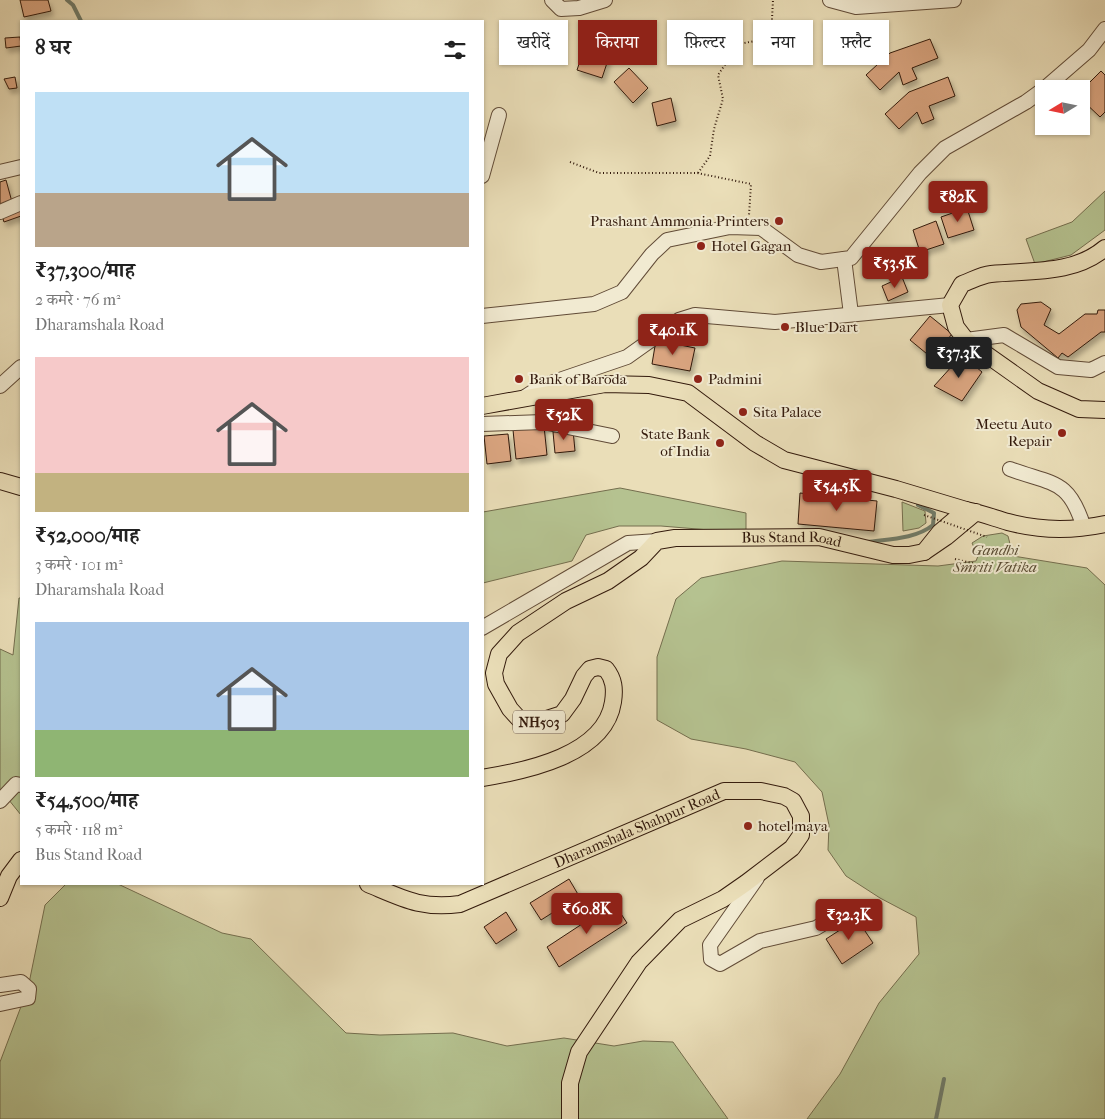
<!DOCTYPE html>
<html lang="hi">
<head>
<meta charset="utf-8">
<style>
  body { margin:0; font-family:"IM FELL French Canon","Noto Serif Devanagari",serif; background:#f2f2f2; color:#222; height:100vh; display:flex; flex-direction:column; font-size:19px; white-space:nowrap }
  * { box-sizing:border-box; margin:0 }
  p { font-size:16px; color:#767676 }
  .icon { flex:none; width:28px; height:28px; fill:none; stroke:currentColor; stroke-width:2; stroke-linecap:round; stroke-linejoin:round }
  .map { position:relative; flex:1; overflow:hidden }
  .side { position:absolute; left:20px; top:20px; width:464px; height:865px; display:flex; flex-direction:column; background:#fff; border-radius:0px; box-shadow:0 1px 4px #0004 }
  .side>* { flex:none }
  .guide { position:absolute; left:499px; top:20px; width:475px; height:45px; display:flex; gap:10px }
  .needle { width:32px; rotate:260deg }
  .buttons { position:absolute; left:1035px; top:80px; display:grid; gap:10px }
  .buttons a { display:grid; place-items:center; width:55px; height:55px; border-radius:0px; background:#fff; box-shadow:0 1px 4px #0004; font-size:25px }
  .price { position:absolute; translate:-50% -42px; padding:0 11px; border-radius:5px; background:#8f2418; color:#fff; font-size:16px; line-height:32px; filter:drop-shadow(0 1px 2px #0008) }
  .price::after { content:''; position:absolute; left:50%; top:30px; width:15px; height:11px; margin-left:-8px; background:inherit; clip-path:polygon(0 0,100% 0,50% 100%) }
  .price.active { background:#222; color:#fff }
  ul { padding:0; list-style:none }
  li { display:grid; align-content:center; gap:10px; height:265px; padding:0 15px }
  li span { display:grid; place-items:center; height:155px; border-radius:0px; color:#555 }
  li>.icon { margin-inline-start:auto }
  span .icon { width:90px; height:90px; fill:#fffc; stroke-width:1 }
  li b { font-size:21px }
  h2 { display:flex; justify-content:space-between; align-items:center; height:60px; padding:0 15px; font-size:21px }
  .tag { padding:0 18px; border-radius:0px; background:#fff; box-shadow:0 1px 4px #0004; font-size:18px; line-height:45px }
  .tag.active { background:#8f2418; color:#fff }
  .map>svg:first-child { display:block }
</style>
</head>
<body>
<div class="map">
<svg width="1105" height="1119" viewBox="0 0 1105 1119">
  <defs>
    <filter id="shadow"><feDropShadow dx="2.5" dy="4.5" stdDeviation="2.5" flood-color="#0004"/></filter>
  </defs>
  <rect width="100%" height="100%" fill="#eadeb8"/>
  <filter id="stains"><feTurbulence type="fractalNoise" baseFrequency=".004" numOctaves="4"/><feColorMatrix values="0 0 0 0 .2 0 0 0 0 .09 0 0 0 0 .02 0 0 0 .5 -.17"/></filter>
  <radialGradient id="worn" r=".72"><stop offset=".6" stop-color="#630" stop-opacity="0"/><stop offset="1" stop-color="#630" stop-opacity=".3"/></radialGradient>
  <g fill="#b5c290" stroke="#746e4e">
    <path d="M1105,191V230L1071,255L1035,264L1026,239L1072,222Z"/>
    <path d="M620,488L746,513V533L661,526H619L586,535L572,561L483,583V512Z"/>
    <path d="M902,502L925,511L926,523L919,528L903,531Z"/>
    <path d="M1002,533L1008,536L1013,556L1087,568L1105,585V1119H807L840,1074L879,1003L919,954L916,917L880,898L846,876L828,850L829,825L822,792L795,762L746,749L691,739L657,720V657L676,599L701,578L782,561L938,566L976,561L978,556L972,543L983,536Z"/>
    <path d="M19,598H21V815L0,789V649L13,655Z"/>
    <path d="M66,884H118L222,933L251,939L346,1033L380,1035L453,1033L507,1046L564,1038L614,1046L643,1041L673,1042L728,1119H0V1062L28,988L45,905Z"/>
  </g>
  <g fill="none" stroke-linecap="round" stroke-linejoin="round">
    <g stroke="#707c6a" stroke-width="4">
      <path d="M67,0L73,5L81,21"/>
      <path d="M867,542C888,539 916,539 933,525L934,513L918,505"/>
      <path d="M936,1119L944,1079"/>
    </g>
  </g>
  <g fill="#d9a47f" stroke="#331a0c" filter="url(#shadow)">
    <path d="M20,0H48L51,11L24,17Z"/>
    <path d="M20,37L21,46L6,48L5,38Z"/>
    <path d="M930,39L938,58L912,68L917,79L903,85L899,72L880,90L866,75L890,53Z"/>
    <path d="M584,49L609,57L602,78L577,70Z"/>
    <path d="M629,68L648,88L633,103L614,82Z"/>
    <path d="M1101,71L1105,75V112L1100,117L1081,99V91Z"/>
    <path d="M15,77L17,88L9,89L4,79Z"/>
    <path d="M948,77L955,96L929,106L934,119L922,124L917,112L899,129L885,114L909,92Z"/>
    <path d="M671,98L676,121L657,126L652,103Z"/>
    <path d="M6,180L12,202L0,205V182Z"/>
    <path d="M21,202V216L4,222L0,209Z"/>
    <path d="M967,208L974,230L948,238L941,217Z"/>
    <path d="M936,221L944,244L920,252L913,230Z"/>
    <path d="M902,277L908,292L888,301L882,286Z"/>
    <path d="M1041,302L1051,309L1044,325L1059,334L1085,314H1097L1098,310H1105V332H1101L1068,357L1062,353L1058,358L1021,327L1017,310L1021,304Z"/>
    <path d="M930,316L952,334L932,358L910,340Z"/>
    <path d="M656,340L695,348L690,371L652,364Z"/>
    <path d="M962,355L982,372L962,401L934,386Z"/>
    <path d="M544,426L547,455L516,459L513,430Z"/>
    <path d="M573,430L575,451L555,453L553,432Z"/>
    <path d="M508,434L511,461L487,464L484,436Z"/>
    <path d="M800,493L877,501L874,531L798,524Z"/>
    <path d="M569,879L579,896L541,920L530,903Z"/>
    <path d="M614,903L627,923L559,967L547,947Z"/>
    <path d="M506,912L517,930L496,944L484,927Z"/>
    <path d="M857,919L873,943L842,964L826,939Z"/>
  </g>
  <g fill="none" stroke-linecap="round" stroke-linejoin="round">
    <defs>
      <g id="minor">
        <path d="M552,0L561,9L579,8L605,0"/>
        <path d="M830,0L856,7L954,0"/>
        <path d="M1044,89L1089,50L1105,29"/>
        <path d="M0,172L21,167"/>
        <path d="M482,176L499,115"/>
        <path d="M0,212L21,203"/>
        <path d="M844,259L851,314"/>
        <path d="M482,316L594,304L622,292L652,254L667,240L730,227L761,228L798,255L821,262L851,258L920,173L945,148L1026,102L1044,89"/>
        <path d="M966,340L1004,335L1058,367L1091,370L1105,363"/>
        <path d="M0,386L21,367"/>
        <path d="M525,397L542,386L627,357L679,320L695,315L775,322L950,305"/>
        <path d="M482,424L543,422L612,436"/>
        <path d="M1010,469C1054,485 1069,479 1084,528"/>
        <path d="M482,628L628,543L657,541"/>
        <path d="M0,801L16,784L21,785"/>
        <path d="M757,878L710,945L711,959L720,964L760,941L816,928L826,922"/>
        <path d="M0,985L21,982L29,989L28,998L0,1004"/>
      </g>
      <g id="major">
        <path d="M1105,248C1073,275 1030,270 991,274C981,275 971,281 962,284L950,305L956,327L966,340L1038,391L1079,409L1105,410"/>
        <path d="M482,406L605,384L649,385L688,393L755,443L784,460L896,489L966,510"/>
        <path d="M0,481L21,487"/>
        <path d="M976,512L946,537L924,552L940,532L966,510C981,513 994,518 1008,522C1041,531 1072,531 1105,524"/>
        <path id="s1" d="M482,778C526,771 605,755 613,702C615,689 614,679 606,669L598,667L590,669L584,676L573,699L562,714L534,723L520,720L510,709L496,684L494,673L499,654L518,633L566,601L608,581L641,558L657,541L675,538L819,537L893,555H909L924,552"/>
        <path id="s2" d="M368,884C404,899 421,909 460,904L724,791H761L784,796L793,801L801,816V835L792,848L746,883L723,899L680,920L639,962L579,1052L570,1083V1119"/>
        <path d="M0,898L9,876L21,860"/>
      </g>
    </defs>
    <use href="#minor" stroke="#614b37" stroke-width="16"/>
    <use href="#major" stroke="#331a0c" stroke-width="18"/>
    <g stroke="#331a0c" stroke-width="2" stroke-dasharray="1 2.5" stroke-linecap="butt">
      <path d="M570,162L599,173H697L751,184L749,215"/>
      <path d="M698,173L710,156L714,129L723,99L718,75L739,44L771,38L773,0"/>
      <path d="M955,559L976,564"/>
    </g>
    <use href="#minor" stroke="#f1ead1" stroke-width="14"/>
    <use href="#major" stroke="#eadeb8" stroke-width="16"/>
    <path stroke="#331a0c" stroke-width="2" stroke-dasharray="1 2.5" stroke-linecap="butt" d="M924,515L987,537"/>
  </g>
  <g fill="#8f2418" stroke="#f1ead1" stroke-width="2">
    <circle cx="779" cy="221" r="5"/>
    <circle cx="701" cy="246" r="5"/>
    <circle cx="785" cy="327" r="5"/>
    <circle cx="519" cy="379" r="5"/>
    <circle cx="698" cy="379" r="5"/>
    <circle cx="743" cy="412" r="5"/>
    <circle cx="1062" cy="433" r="5"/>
    <circle cx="720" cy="443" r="5"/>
    <circle cx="748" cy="826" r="5"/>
  </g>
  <g text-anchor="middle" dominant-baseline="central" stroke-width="4" stroke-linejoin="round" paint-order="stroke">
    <rect fill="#f1ead1" stroke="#6c5847" stroke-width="1" x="513" y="710.5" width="52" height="23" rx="4"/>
    <g font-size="14" font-weight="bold" fill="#331a0c">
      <text x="539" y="722">NH503</text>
    </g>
    <g font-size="15" fill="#331a0c" stroke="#f1ead1" text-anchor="start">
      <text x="769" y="221" text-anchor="end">Prashant Ammonia Printers</text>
      <text x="711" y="246">Hotel Gagan</text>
      <text x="795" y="327">Blue Dart</text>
      <text x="529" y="379">Bank of Baroda</text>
      <text x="708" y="379">Padmini</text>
      <text x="753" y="412">Sita Palace</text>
      <text x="1052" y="424" text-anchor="end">Meetu Auto<tspan x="1052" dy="17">Repair</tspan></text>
      <text x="710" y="434" text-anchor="end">State Bank<tspan x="710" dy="17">of India</tspan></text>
      <text x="758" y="826">hotel maya</text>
    </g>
    <g font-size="15" fill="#331a0c" stroke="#f1ead1">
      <text stroke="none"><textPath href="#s1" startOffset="715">Bus Stand Road</textPath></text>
      <text stroke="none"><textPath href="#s2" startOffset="288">Dharamshala Shahpur Road</textPath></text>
    </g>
    <g font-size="15" font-style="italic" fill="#5a4c34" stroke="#f1ead1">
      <text x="995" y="550">Gandhi<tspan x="995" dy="17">Smriti Vatika</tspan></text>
    </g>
  </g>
  <rect width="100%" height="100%" filter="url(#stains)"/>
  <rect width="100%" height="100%" fill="url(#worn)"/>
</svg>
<div class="buttons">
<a><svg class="needle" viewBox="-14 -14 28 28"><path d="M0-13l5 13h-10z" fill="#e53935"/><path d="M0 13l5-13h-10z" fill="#767676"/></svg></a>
</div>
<b class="price" style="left:958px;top:223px">₹82K</b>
<b class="price" style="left:895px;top:289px">₹53.5K</b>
<b class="price" style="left:673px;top:356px">₹40.1K</b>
<b class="price active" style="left:959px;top:379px">₹37.3K</b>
<b class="price" style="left:564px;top:441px">₹52K</b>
<b class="price" style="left:837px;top:512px">₹54.5K</b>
<b class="price" style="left:587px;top:935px">₹60.8K</b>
<b class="price" style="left:849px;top:941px">₹32.3K</b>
<div class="guide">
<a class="tag">खरीदें</a>
<a class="tag active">किराया</a>
<a class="tag">फ़िल्टर</a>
<a class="tag">नया</a>
<a class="tag">फ़्लैट</a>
</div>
<section class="side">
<h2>8 घर<svg class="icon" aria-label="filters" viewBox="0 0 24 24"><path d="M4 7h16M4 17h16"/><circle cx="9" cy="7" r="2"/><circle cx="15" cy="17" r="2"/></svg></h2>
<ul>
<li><span style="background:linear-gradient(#bfe0f5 65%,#b9a48a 0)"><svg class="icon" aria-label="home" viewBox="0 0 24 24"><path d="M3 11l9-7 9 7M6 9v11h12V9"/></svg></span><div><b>₹37,300/माह</b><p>2 कमरे · 76 m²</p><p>Dharamshala Road</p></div></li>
<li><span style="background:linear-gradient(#f6c9c9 75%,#c2b280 0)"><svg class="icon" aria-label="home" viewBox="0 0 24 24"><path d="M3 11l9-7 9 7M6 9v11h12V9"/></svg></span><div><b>₹52,000/माह</b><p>3 कमरे · 101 m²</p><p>Dharamshala Road</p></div></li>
<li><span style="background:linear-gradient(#a9c7e8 70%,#8fb573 0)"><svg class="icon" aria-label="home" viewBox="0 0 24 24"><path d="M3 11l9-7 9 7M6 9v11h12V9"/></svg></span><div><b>₹54,500/माह</b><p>5 कमरे · 118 m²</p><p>Bus Stand Road</p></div></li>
</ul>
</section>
</div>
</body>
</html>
